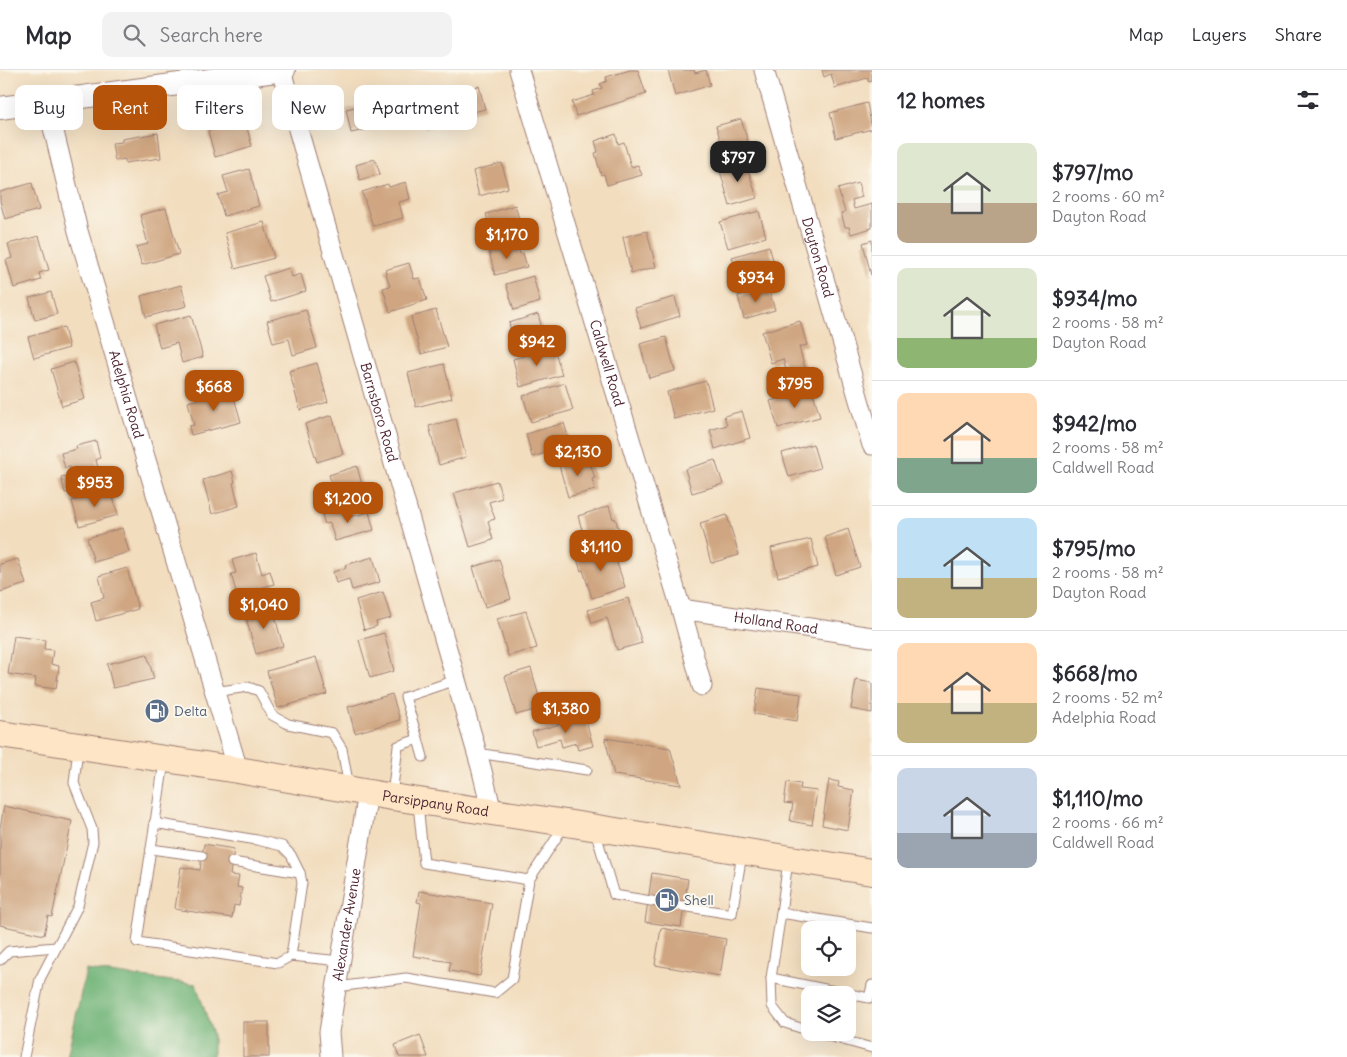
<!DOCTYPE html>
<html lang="en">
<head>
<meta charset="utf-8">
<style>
  body { margin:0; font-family:Delius,sans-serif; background:#f2f2f3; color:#2b2b33; height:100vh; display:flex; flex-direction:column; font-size:19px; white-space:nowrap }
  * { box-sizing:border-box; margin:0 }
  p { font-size:16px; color:#7c7c81 }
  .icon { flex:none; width:28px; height:28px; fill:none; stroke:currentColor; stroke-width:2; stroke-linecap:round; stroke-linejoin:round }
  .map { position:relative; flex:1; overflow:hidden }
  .details { display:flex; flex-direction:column; background:#fff; width:475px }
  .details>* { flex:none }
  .banner { position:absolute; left:15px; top:15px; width:475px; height:45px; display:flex; gap:10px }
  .tools { position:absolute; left:801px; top:851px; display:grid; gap:10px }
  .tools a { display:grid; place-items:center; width:55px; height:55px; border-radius:10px; background:#fff; box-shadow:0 5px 20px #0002; font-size:25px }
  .price { position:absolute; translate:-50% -42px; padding:0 11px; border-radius:10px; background:#b45309; color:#fff; font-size:16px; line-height:32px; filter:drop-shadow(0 1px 2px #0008) }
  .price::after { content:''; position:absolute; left:50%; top:30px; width:15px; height:11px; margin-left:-8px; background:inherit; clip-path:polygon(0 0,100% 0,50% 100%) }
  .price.current { background:#222; color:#fff }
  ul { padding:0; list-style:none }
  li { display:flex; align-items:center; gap:15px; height:125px; padding:0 25px }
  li+li { border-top:1px solid #e1e1e2 }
  li span { display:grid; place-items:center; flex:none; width:140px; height:100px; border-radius:10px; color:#555 }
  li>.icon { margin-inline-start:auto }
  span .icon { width:60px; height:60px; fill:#fffc; stroke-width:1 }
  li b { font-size:21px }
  h2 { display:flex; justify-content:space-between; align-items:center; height:60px; padding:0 25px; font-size:21px }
  .tag { padding:0 18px; border-radius:10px; background:#fff; box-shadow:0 5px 20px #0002; font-size:18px; line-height:45px }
  .tag.current { background:#b45309; color:#fff }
  header { display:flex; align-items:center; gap:30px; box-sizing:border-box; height:70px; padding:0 25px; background:#fff; border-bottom:1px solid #e1e1e2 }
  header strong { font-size:24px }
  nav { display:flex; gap:28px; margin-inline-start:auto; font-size:18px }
  .search { width:350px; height:45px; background:#f2f2f3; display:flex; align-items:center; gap:12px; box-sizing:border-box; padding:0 18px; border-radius:10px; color:#7c7c81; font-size:19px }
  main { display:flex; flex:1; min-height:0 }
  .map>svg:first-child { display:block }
</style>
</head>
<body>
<header>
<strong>Map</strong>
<div class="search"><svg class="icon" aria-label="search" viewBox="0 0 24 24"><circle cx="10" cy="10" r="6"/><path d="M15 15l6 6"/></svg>Search here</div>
<nav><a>Map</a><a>Layers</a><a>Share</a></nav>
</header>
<main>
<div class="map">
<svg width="872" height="987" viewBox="0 0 872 987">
  <rect width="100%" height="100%" fill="#fbf7ec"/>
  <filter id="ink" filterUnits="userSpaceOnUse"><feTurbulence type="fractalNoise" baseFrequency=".02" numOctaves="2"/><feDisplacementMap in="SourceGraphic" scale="10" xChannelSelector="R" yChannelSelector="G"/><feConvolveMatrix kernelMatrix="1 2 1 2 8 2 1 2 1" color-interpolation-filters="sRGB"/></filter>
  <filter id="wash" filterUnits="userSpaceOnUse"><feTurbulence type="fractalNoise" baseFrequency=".0096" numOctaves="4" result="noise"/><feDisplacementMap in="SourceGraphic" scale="20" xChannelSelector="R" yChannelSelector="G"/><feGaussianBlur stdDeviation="1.12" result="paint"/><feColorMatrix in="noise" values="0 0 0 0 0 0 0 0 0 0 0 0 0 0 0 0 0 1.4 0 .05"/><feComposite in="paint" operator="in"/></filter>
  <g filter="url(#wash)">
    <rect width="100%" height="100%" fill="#f2ddbe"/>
    <path fill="#6eb276" stroke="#5c6850" d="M86,900L196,914L213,965V987H67Z"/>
    <g id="blocks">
      <g fill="#cfa681">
        <path d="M630,0H638L646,24L576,46L572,32L594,25L593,21L602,18L600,14L607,11L606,7Z"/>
        <path d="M668,0H694L695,3L706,0L710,15L675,26Z"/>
        <path d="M822,0H872V11L869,12L867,8L835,18L831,4L824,7Z"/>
        <path d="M479,16L485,39L465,44L466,48L425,59L417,27L455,18L456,22Z"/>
        <path d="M374,33L375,39L391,36L392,46L378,49L379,57L351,63L346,39Z"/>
        <path d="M867,33L872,59L836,68L830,43Z"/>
        <path d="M741,49L749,75L724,82L716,56Z"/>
        <path d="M245,51L252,76L215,87L208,61Z"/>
        <path d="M158,63L161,88L125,93V89L115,91L112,73L122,72V69Z"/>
        <path d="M616,64L618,74L624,72L631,97L638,95L642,105L607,115L604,104L601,105L595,83L598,82L595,71Z"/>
        <path d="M375,89L380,104L360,110L356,95Z"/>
        <path d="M745,89L757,128L730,136L719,97Z"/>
        <path d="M502,93L508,118L479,126L473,101Z"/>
        <path d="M249,99L259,136L224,146L218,125L228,122L223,106Z"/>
        <path d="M406,112L410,129L399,132L403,148L373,156L362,122L388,114L389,117Z"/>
        <path d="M32,113L39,140L5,149L0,131V122Z"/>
        <path d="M858,113L862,127L852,130L854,139L872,134V158L851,164L849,157H845L841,143L845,142L838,119Z"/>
        <path d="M515,135L522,159L493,168L486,144Z"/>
        <path d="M166,138L179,184L142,195L136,177L148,174L140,145Z"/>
        <path d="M759,141L766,167L728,178L720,152Z"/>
        <path d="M264,152L274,188L235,199L225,163Z"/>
        <path d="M647,161L656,197L631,203L623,167Z"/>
        <path d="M39,166L49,200L39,203L41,210L14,218L6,190L12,188L8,174Z"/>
        <path d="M872,170V205H871L863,173Z"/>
        <path d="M517,174L520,184L523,183L527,197L495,205L489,181Z"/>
        <path d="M769,176L777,204L740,215L732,187Z"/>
        <path d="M409,193L414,209L420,208L427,230L390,242L383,218L390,216L385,200Z"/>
        <path d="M289,198L292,207L301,204L306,221L271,232L263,206Z"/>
        <path d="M533,206L540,232L514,240L506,214Z"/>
        <path d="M181,215L187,236L146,247L141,226Z"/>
        <path d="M768,217L775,240L744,249L738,226Z"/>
        <path d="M51,222L57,244L35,250L29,228Z"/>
        <path d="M675,227L680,246L641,258L635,238Z"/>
        <path d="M306,240L317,278L293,285L289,269L273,273L267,251Z"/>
        <path d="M436,240L447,277L421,284L411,247Z"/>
        <path d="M538,244L545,269L515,277L509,253Z"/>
        <path d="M191,245L203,287L182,293L177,273L160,278L154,255Z"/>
        <path d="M800,251L807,275L799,277L806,302L788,307L783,289L771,293L762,262Z"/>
        <path d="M64,257L69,278L34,288L28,267Z"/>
        <path d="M666,267L675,301L649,308L640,274Z"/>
        <path d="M554,278L562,305L520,317L513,289Z"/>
        <path d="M74,292L85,329L62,336L51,299Z"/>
        <path d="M317,293L328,332L300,340L289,301Z"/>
        <path d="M444,294L452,328L416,337L408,303Z"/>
        <path d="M706,311L713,338L674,349L667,322Z"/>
        <path d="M565,313L573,340L531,352L523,326Z"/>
        <path d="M812,319L820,347L778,358L770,331Z"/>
        <path d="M232,320L241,352L191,365L189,356L194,355L188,332Z"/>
        <path d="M742,341L750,368L715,379L710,360L727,355L724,346Z"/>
        <path d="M332,345L343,384L317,392L305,354Z"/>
        <path d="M456,349L466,387L439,395L429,356Z"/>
        <path d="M564,353L571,376L532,387L526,364Z"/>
        <path d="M96,371L100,388L96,390L102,414L65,423L61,407L72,405L70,397L65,398L61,383L77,379L76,376Z"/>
        <path d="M813,374L820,398L789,407L782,383Z"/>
        <path d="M588,387L595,408L592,409L595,420L568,427L559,395Z"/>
        <path d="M715,390L723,414L692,423L685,399Z"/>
        <path d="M357,396L362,415L335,424L329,405Z"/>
        <path d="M232,401L235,412L233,413L239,436L212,444L203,410Z"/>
        <path d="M497,411L502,428L489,432L495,449L488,451L493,470L470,477L454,423Z"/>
        <path d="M111,420L118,445L79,456L72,431Z"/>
        <path d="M609,436L613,449L615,448L619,460L585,470L578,446Z"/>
        <path d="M349,438L351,447L369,442L374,460L335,471L330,453L325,454L322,445Z"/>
        <path d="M727,445L739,485L711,493L700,453Z"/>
        <path d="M122,458L129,482L94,492L87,468Z"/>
        <path d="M848,459L860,497L836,505L825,467Z"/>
        <path d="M811,469L818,497L778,507L771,478Z"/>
        <path d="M612,478L625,517L592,528L583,500L581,501L576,486L597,479L598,483Z"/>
        <path d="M256,483L262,504L270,501L274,514L237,525L231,504L236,503L232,490Z"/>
        <path d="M373,487L380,512L352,520L349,509L336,513L333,502L346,498L345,495Z"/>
        <path d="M18,489L26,514L0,522V494Z"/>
        <path d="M499,489L511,529L485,537L473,497Z"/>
        <path d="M127,498L138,539L96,551L91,532L104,528L99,506Z"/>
        <path d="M383,522L391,548L376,552L377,556L364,560L356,530Z"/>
        <path d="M628,528L642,573L617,580L607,548L592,553L588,540Z"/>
        <path d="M272,536L283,576L256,584L245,544Z"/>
        <path d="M526,541L537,578L508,586L497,549Z"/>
        <path d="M384,563L394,601L370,608L359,570Z"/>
        <path d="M14,566L45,570L44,579L53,580L51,594L59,596L56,619L35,616L36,608L8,604Z"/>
        <path d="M147,584L154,609L113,618L107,594Z"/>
        <path d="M316,587L327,624L278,638L267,601Z"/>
        <path d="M531,598L542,638L516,645L505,606Z"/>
        <path d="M856,610L872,613V643L851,639Z"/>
        <path d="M758,618L801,624L797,651L754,644Z"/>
        <path d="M392,624L400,650L355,663L348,637Z"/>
        <path d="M585,647L593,676L578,680L576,673L562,677L560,669L536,676L532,662Z"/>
        <path d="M605,668L670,678L681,715L614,705Z"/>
        <path d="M829,710L839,712L838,717L854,720L848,760L822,755Z"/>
        <path d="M787,712L801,714L800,719L817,721L812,755L790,751L793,734L784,733Z"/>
        <path d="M4,736L72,751L52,847L48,846L44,865L0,855V758Z"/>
        <path d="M204,774L234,779L230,805L239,806L237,817L242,818L239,836L234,835L232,848L175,839L181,797L200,800Z"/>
        <path d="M652,803L688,809L681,857L645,852Z"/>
        <path d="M419,821L492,833L480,906L449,901L451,892L413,886L421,833L417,832Z"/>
        <path d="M661,858L726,869L720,906L655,895Z"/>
        <rect x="243" y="952" width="26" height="35"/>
        <path d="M420,965L428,987H399L395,975Z"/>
      </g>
    </g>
  </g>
  <g filter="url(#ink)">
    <use href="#blocks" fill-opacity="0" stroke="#9e7e74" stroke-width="1"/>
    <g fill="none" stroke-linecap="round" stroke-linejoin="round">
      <defs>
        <g id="service">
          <path d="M214,622L248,617L259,621L272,645L288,654L332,663L342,679L349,717"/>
          <path d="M418,669L423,687"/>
          <path d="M477,683L587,700"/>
          <path d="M164,692L137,872L278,893L291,886L341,891"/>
          <path d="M392,725L398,676L418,669L405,627L456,610"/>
          <path d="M418,734L424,793L529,810"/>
          <path d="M154,753L257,770L282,776L291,785L300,803L302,813L291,886"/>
          <path d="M595,760L614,825L732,844L742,784"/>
          <path d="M151,779L202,786"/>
          <path d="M788,791L781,843L872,858"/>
          <path d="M232,792L300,803"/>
          <path d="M781,843L771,908L772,936L785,953L810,961"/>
          <path d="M0,890L9,881L56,877"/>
          <path d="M771,908L869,928L872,915"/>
          <path d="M337,917L406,908L495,923L512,909L529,810L564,756"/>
          <path d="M814,962L872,978"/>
          <path d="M24,987L40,909L78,836L93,772L92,759L74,713L78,679"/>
        </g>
        <g id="minor">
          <path id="s1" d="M281,0L481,697L492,742"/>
          <path id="s2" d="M519,0L681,539L702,616"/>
          <path id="s3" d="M764,0L872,375"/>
          <path id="s4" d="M47,33L78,161L238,700"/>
          <path id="s5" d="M681,539L872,567"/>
          <path id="s6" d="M331,987L329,962L368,723"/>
        </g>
        <path id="tertiary" d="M0,38L284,0"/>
        <g id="secondary">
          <path id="s7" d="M0,664L238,700L392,727L566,753L872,802"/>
        </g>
      </defs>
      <use href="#service" stroke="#9e7e74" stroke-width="11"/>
      <use href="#minor" stroke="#9e7e74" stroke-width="21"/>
      <use href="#tertiary" stroke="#9e7e74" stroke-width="24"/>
      <use href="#secondary" stroke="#9e7e74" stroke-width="28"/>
      <use href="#service" stroke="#fff" stroke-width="9"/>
      <use href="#minor" stroke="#fff" stroke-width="19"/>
      <use href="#tertiary" stroke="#fff" stroke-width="22"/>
      <use href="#secondary" stroke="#fde5c5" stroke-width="26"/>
    </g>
  </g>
  <defs>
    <symbol id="fuel-disc" viewBox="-11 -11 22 22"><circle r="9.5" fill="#5c6f8a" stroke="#fbf7ec"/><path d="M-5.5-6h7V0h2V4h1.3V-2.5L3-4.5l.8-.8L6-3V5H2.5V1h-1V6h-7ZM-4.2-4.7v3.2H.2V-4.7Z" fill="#fff"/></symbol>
  </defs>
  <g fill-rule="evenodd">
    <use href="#fuel-disc" x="143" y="627" width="28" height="28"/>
    <use href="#fuel-disc" x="653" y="816" width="28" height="28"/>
  </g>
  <g text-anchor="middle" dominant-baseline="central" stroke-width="4" stroke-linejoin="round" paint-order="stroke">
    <g font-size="14" fill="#4a1f2b" stroke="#fbf7ec">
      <text stroke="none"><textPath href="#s3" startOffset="195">Dayton Road</textPath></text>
      <text stroke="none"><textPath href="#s2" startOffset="306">Caldwell Road</textPath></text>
      <text stroke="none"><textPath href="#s4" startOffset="302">Adelphia Road</textPath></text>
      <text stroke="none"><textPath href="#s1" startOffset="356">Barnsboro Road</textPath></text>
      <text stroke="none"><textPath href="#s5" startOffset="96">Holland Road</textPath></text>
      <text stroke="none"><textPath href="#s7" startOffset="441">Parsippany Road</textPath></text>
      <text stroke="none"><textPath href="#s6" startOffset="134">Alexander Avenue</textPath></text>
    </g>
    <g font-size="14" fill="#4e5e75" stroke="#fbf7ec" text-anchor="start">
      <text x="174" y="641">Delta</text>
      <text x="684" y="830">Shell</text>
    </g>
  </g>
</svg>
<div class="tools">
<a><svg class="icon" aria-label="locate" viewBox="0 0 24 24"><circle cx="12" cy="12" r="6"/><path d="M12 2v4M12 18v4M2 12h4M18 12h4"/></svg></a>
<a><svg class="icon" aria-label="layers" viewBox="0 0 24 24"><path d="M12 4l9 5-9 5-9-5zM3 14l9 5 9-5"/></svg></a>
</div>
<b class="price current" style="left:738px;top:113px">$797</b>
<b class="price" style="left:507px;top:190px">$1,170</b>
<b class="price" style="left:756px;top:233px">$934</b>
<b class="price" style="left:537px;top:297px">$942</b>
<b class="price" style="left:795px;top:339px">$795</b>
<b class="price" style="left:214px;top:342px">$668</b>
<b class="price" style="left:578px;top:407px">$2,130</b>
<b class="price" style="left:95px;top:438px">$953</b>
<b class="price" style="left:348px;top:454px">$1,200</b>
<b class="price" style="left:601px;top:502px">$1,110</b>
<b class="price" style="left:264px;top:560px">$1,040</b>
<b class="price" style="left:566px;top:664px">$1,380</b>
<div class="banner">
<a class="tag">Buy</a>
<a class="tag current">Rent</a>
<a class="tag">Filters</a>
<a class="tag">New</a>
<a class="tag">Apartment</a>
</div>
</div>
<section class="details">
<h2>12 homes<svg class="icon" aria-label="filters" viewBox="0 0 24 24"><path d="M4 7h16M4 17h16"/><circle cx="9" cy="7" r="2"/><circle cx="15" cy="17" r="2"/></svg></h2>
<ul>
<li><span style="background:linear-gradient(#dfe7d0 60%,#b9a48a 0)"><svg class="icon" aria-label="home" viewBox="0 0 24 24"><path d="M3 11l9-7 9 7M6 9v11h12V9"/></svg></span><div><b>$797/mo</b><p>2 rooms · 60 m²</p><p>Dayton Road</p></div></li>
<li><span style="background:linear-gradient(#dfe7d0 70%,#8fb573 0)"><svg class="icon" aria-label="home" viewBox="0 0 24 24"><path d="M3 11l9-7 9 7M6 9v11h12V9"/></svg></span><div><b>$934/mo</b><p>2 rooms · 58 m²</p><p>Dayton Road</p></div></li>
<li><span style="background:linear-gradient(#ffd9b3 65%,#7fa58c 0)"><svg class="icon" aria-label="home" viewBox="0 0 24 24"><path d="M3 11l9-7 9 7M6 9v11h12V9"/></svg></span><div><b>$942/mo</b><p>2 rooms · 58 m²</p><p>Caldwell Road</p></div></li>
<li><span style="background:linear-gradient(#bfe0f5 60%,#c2b280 0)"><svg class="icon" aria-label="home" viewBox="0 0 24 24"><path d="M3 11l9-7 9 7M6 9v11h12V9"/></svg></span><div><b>$795/mo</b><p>2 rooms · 58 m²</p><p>Dayton Road</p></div></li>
<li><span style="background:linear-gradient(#ffd9b3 60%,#c2b280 0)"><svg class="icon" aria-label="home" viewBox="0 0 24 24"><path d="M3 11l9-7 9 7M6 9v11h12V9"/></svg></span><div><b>$668/mo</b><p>2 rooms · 52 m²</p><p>Adelphia Road</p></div></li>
<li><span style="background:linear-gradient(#c9d6e8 65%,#9aa5b1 0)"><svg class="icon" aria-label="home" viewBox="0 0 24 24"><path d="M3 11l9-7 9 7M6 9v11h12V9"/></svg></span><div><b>$1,110/mo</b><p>2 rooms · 66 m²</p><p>Caldwell Road</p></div></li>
</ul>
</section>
</main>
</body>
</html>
